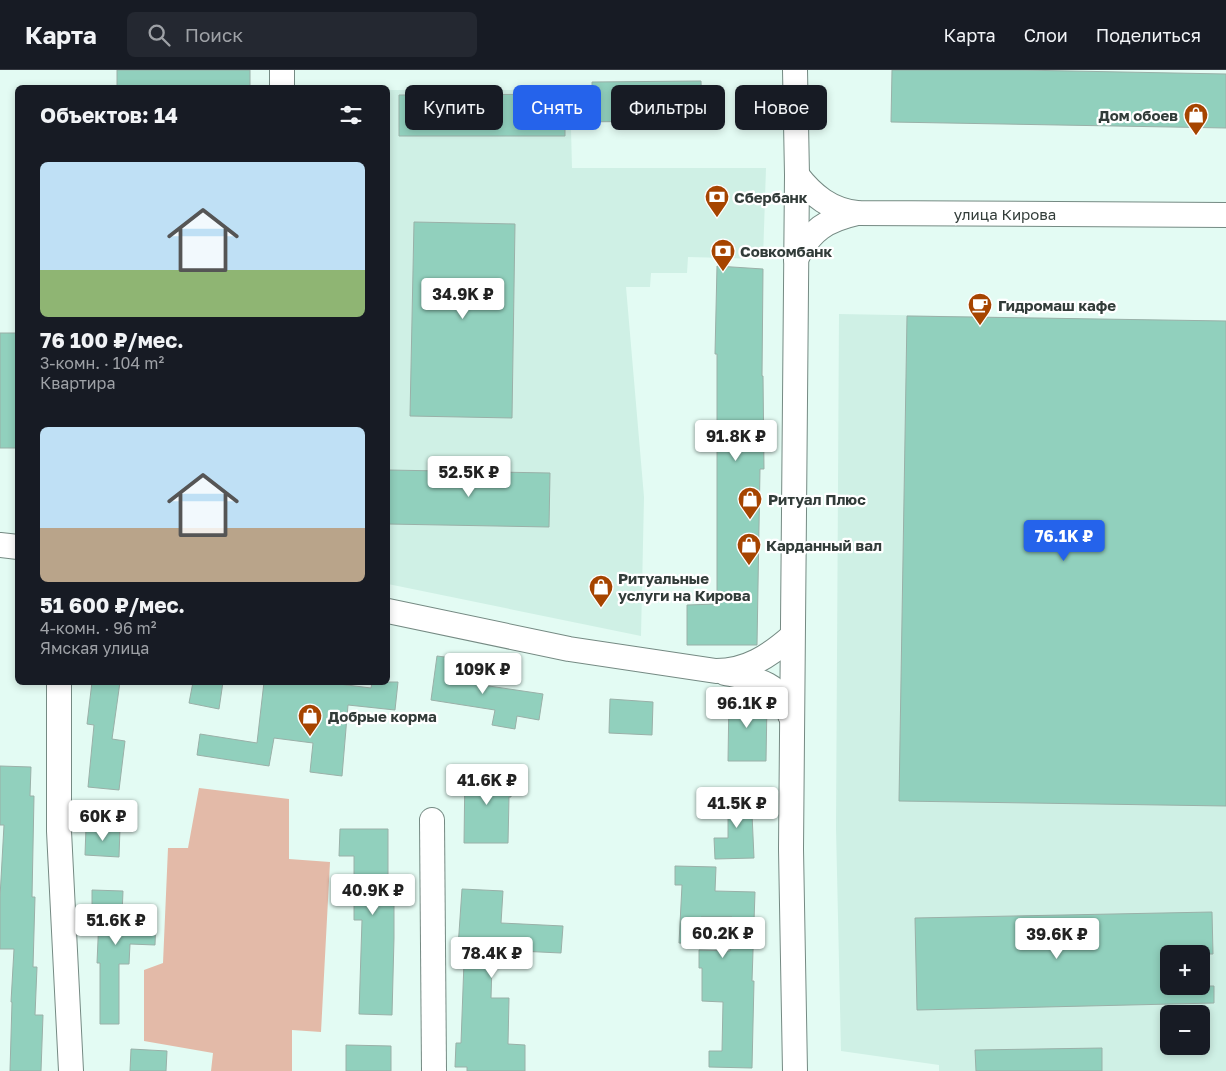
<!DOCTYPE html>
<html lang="ru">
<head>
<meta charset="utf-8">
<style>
  body { margin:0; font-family:"Golos Text",sans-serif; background:#242831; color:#f1f3f6; height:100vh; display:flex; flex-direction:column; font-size:19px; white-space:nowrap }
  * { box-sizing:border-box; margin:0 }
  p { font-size:16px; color:#9ea1a6 }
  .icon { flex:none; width:28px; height:28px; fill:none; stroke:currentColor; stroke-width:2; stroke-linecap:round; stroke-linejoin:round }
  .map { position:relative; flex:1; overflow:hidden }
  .drawer { position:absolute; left:15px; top:15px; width:375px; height:600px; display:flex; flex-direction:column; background:#171b24; border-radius:8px; box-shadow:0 2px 8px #0003 }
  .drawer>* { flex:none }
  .guide { position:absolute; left:405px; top:15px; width:475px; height:45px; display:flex; gap:10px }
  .tools { position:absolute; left:1160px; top:875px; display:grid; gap:10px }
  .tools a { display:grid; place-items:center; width:50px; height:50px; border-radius:8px; background:#171b24; box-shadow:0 2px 8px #0003; font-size:25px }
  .price { position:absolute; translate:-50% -42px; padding:0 11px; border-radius:5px; background:#fff; color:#222; font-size:16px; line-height:32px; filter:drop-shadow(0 1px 2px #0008) }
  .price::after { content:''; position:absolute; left:50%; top:30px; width:15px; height:11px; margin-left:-8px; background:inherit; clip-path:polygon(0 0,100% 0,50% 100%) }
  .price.on { background:#2563eb; color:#fff }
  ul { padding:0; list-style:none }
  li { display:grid; align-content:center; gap:10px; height:265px; padding:0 25px }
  li span { display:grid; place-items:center; height:155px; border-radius:8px; color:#555 }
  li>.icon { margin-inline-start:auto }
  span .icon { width:90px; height:90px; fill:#fffc; stroke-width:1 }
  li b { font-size:21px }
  h2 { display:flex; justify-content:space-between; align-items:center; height:60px; padding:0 25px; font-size:21px }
  .pill { padding:0 18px; border-radius:8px; background:#171b24; box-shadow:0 2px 8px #0003; font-size:18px; line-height:45px }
  .pill.on { background:#2563eb; color:#fff }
  header { display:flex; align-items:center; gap:30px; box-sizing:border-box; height:70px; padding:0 25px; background:#171b24; border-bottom:1px solid #363941 }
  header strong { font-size:24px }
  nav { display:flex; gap:28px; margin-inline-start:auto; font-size:18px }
  .search { width:350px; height:45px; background:#242831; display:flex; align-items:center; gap:12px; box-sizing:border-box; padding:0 18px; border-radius:8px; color:#9ea1a6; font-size:19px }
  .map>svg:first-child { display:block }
</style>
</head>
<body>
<header>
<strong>Карта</strong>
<div class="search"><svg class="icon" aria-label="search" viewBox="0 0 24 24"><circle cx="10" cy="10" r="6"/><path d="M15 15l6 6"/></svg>Поиск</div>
<nav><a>Карта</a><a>Слои</a><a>Поделиться</a></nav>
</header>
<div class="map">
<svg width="1226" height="1001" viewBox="0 0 1226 1001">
  <rect width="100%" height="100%" fill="#e3fbf3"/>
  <g fill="#cff0e5" fill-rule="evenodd">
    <path d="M388,20H570L572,98H766L763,189L688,187L687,203H651L650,217H626L644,427L641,566L388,514Z"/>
    <path d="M839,244L1226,251V1001H939V995L841,981L836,758ZM1169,884H1201V916H1169ZM1169,944H1201V976H1169Z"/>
  </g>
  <path fill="#e3baa8" d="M199,718L289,729V789L330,792L321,962L292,960V1001H211L213,983L144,971V900L163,893L168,778H188Z"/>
  <g fill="#91d0bd" stroke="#9ab0a8">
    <path d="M117,0H250V18L155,16V18H117Z"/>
    <path d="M892,0H1019L1226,4V58L891,52Z"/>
    <path d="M701,11L702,51L565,52V66H399V25L592,24V12Z"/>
    <path d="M414,152L515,154L512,348L410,346Z"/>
    <path d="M717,196L763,199L762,306H763L764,399H760L757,575H687V535L717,534V284H715Z"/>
    <path d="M907,246L1226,251V736L899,731Z"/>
    <rect x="0" y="263" width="18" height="115"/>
    <path d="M388,400L550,403L549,457L388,454Z"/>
    <path d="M437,586L460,589L457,608L483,611L482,615L543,624L539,650L517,646L515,659L492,655L495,640L431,630Z"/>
    <path d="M92,612H120L112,669L125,671L119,720L88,717L94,655L87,654Z"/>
    <path d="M193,612H223L219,639L189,633Z"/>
    <path d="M264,612H323L371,618L372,612H398L395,640L348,635L342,706L310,702L313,673L274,668L269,696L197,685L200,664L257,673Z"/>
    <path d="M729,627H760L767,632L766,691H728Z"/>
    <path d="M610,629L653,632L652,665L609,663Z"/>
    <path d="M0,696L31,697L30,726H34L32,827H35L33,897H37L35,945H43L41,1001H10L12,932H11L14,879H0V827L4,755H0Z"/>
    <path d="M465,699L512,700L511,727H509L508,773H464Z"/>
    <path d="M751,722L754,788L715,789L714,768H728V723Z"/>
    <path d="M86,757L120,758L119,787L85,785Z"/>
    <path d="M340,759H388V816L394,817V868L392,945L359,944L362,850H354V786H339Z"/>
    <path d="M675,796L716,797L715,821L755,822L752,911H754L752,998L709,997V981H722L723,932L702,931V898H699V880L730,881L732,847H701L699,874L679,873L682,815H675Z"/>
    <path d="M462,819L503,821L501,853L563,856L561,883L519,881L518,896L492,895L491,928H509L508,974L525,975V1001H467V997H455L456,973H461L464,892H457Z"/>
    <path d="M92,820L123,821L122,845L156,847L155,875L130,874L129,894H119V954H100V893H97L99,847L92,846Z"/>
    <path d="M1212,842L1213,884H1169V916H1214V933L917,940L915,848Z"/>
    <path d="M346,975L391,976V1001H346Z"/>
    <path d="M1102,978V1001H976L975,980Z"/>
    <path d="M131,979L167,981L166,1001H130Z"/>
  </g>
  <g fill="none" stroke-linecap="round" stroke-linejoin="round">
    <defs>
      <g id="minor">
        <path d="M282,0V18"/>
        <path d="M797,105C813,126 831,140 857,143L1226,145"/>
        <path d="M796,189C811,160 826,150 857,143"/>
        <path d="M0,475L18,477"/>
        <path d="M388,541L569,579L716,601C747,601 769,586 791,567"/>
        <path d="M725,603C755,609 781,612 790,645"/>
        <path d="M59,612V761L71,1001"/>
        <path d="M432,750L434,1001"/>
        <path d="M795,1001L791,779L797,105L795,0"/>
      </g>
    </defs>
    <use href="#minor" stroke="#758a83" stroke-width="26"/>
    <use href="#minor" stroke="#fff" stroke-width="24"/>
  </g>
  <defs>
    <symbol id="shop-pin" viewBox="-11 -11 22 30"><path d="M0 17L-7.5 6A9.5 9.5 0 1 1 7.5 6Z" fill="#a64400" stroke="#fff"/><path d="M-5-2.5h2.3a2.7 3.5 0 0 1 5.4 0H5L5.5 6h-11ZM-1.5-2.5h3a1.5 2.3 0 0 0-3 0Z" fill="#fff"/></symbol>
    <symbol id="bank-pin" viewBox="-11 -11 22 30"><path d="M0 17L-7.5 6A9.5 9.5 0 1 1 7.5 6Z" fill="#a64400" stroke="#fff"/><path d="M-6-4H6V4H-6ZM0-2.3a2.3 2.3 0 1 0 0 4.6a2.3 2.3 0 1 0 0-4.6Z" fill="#fff"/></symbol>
    <symbol id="cafe-pin" viewBox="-11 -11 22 30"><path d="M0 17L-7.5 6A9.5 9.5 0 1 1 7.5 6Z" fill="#a64400" stroke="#fff"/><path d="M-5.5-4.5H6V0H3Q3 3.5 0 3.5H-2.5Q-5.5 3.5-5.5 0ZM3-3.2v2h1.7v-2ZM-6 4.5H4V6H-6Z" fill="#fff"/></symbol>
  </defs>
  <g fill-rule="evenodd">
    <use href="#shop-pin" x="1182" y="31" width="28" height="38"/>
    <use href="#bank-pin" x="703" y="113" width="28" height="38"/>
    <use href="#bank-pin" x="709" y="167" width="28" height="38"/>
    <use href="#cafe-pin" x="966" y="221" width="28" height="38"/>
    <use href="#shop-pin" x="736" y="415" width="28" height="38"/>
    <use href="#shop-pin" x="735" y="461" width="28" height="38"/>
    <use href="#shop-pin" x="587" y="503" width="28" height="38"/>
    <use href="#shop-pin" x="296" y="632" width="28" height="38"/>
  </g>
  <g text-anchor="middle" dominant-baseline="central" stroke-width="4.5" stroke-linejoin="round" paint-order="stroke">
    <g font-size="15" font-weight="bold" fill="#323c39" stroke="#fff" text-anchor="start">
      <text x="1178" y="45" text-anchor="end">Дом обоев</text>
      <text x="734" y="127">Сбербанк</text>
      <text x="740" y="181">Совкомбанк</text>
      <text x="998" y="235">Гидромаш кафе</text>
      <text x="768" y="429">Ритуал Плюс</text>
      <text x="766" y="475">Карданный вал</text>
      <text x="618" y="508">Ритуальные<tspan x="618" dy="17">услуги на Кирова</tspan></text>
      <text x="328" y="646">Добрые корма</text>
    </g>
    <g font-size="15" fill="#323c39" stroke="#fff">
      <text x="1005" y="144">улица Кирова</text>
    </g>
  </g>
</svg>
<div class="tools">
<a>+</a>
<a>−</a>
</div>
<b class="price" style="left:463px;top:250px">34.9K ₽</b>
<b class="price" style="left:736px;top:392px">91.8K ₽</b>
<b class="price" style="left:469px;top:428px">52.5K ₽</b>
<b class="price on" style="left:1064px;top:492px">76.1K ₽</b>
<b class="price" style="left:483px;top:625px">109K ₽</b>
<b class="price" style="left:747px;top:659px">96.1K ₽</b>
<b class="price" style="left:487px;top:736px">41.6K ₽</b>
<b class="price" style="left:737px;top:759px">41.5K ₽</b>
<b class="price" style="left:103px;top:772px">60K ₽</b>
<b class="price" style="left:373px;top:846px">40.9K ₽</b>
<b class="price" style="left:116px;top:876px">51.6K ₽</b>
<b class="price" style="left:723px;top:889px">60.2K ₽</b>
<b class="price" style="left:1057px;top:890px">39.6K ₽</b>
<b class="price" style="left:492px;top:909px">78.4K ₽</b>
<div class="guide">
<a class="pill">Купить</a>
<a class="pill on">Снять</a>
<a class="pill">Фильтры</a>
<a class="pill">Новое</a>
</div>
<section class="drawer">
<h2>Объектов: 14<svg class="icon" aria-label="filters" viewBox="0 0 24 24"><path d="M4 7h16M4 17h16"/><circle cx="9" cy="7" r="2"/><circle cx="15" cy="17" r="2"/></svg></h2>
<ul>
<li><span style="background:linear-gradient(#bfe0f5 70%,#8fb573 0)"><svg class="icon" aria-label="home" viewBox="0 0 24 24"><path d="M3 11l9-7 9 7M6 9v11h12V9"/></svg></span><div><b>76 100 ₽/мес.</b><p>3-комн. · 104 m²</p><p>Квартира</p></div></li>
<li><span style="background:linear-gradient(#bfe0f5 65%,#b9a48a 0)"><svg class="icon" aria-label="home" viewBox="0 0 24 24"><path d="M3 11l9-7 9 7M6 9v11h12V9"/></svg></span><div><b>51 600 ₽/мес.</b><p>4-комн. · 96 m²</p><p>Ямская улица</p></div></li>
</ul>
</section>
</div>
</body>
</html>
